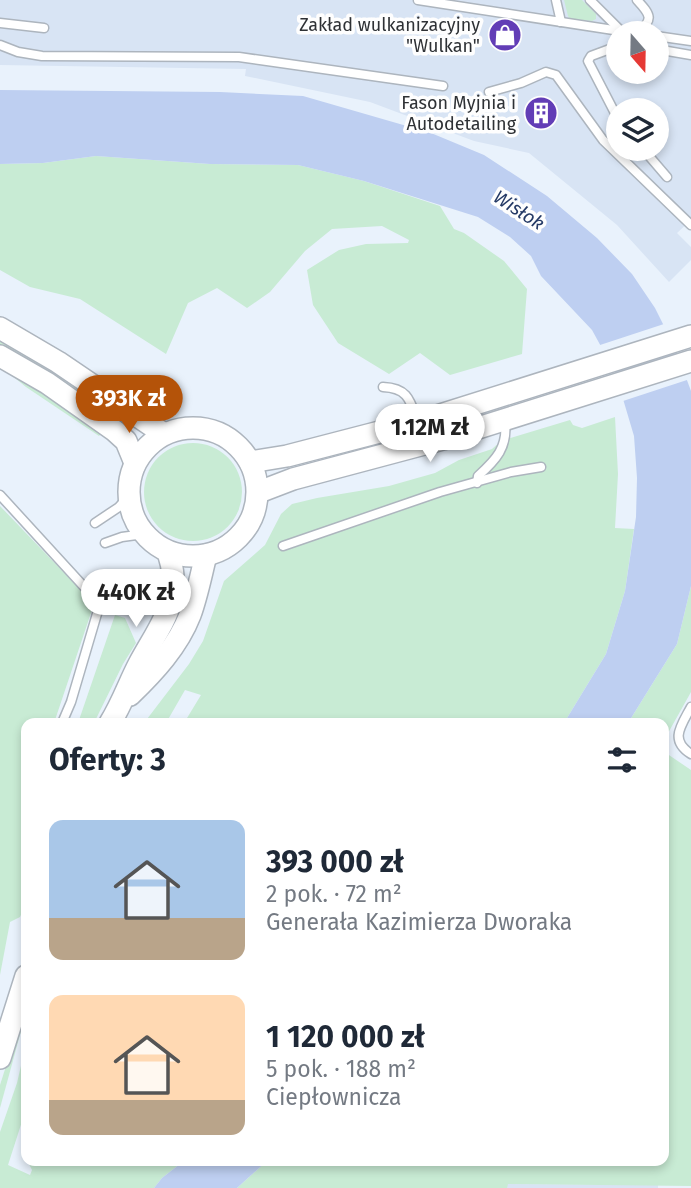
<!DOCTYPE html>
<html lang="pl">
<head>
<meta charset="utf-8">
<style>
  body { margin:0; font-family:"Fira Sans",sans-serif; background:#f2f2f3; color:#1f2937; height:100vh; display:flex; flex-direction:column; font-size:26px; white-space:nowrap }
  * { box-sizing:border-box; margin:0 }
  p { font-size:23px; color:#747a83 }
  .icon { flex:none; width:38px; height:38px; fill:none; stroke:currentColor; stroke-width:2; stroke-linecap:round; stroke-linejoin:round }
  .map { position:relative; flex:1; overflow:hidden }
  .details { position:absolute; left:21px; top:718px; width:648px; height:448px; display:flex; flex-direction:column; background:#fff; border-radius:14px; box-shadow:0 4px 10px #0003 }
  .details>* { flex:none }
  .needle { width:46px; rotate:160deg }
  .tools { position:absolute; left:606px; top:21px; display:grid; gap:14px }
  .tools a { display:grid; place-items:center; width:63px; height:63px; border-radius:50%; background:#fff; box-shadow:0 4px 10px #0003; font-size:35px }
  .price { position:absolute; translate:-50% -60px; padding:0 16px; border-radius:24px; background:#fff; color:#222; font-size:23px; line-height:46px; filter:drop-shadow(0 2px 4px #0008) }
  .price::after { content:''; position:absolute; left:50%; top:42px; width:21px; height:16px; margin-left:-10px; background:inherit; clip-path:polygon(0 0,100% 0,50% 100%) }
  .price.on { background:#b45309; color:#fff }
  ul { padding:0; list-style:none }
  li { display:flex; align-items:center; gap:21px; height:175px; padding:0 28px }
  li span { display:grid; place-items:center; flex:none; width:196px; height:140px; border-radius:14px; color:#555 }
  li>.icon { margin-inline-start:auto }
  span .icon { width:84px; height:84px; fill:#fffc; stroke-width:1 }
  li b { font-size:30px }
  h2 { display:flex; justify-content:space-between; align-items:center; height:84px; padding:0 28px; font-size:30px }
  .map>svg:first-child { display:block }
</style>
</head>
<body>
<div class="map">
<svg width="691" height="1188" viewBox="0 0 691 1188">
  <rect width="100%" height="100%" fill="#e9f2fc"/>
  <g fill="#d8e4f4" fill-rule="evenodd">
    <path d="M0,0H691V220L677,233L691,247V260L669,282L617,225L529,153L474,141L370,102L245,76L246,69L0,65ZM618,33H656V72H618ZM618,110H656V149H618Z"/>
    <path d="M507,1184L658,1185V1188H507Z"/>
  </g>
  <g fill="#c8ebd4">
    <path d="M564,0H582L596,14V19L592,21L570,19L568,16Z"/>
    <path d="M96,156L210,164L298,165L364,181L440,206L454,229L464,233L504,261L527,289L522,354L450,375L420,353L389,374L338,343L313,305L307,270L339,250L366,244L408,243L409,240L382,226L332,229L305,251L270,292L247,308L217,288L188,303L166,354L80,299L30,287L0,270V164L43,163Z"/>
    <path d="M0,337L117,412L112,420L0,348Z"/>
    <path d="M0,366L104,431L99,436L26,387Z"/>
    <path d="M615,417L618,474L615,528L634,529L625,591L606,654L564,723H184L201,695L185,690L166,723H144L189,664L203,641L224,581L265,545L281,514L292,504L317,498L389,486L435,473L459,460L492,449L501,441L570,420L573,425L582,428Z"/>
    <circle cx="193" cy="492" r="49"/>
    <path d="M0,506L94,604L54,723H26V904L20,917L10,922L0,975Z"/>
    <path d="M691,586V692L663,742V723H628L677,644Z"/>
    <path d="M115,615L125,618L136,643L123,664L94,723H78Z"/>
    <path d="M663,751L691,770V1186L508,1184L507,1188H237L268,1160H663Z"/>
    <path d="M22,1016L23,1024L0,1108V1085Z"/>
    <path d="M26,1044V1109L8,1165L30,1175L32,1170L27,1160H185L162,1178L154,1188H0V1132L17,1083Z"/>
  </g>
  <g fill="#becff1">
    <path d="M0,90L220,92L303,96L431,133L484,155L547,196L597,238L632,274L655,308L675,348L691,391V586L677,644L628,723H564L606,654L625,591L636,517L637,478L634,436L615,372L592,330L541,276L531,256L510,237L478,217L364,181L298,165L210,164L96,156L43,163L0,164Z"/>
    <path d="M185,1160H268L237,1188H154L162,1178Z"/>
  </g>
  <g fill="#e9f2fc">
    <path d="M667,323L679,349L611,371L597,346Z"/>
    <path d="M681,353L690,379L620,402L612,375Z"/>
  </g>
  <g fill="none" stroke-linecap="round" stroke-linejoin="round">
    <defs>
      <g id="service">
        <path d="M418,0L633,33"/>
        <path d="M556,0L561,22"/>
        <path d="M590,0L622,32"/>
        <path d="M0,23L44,28"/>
        <path d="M637,33C654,20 651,15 637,0"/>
        <path d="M656,36L691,41"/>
        <path d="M0,45L18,52L42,56L239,57L443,86"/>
        <path d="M618,46L591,56L588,61L618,119"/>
        <path d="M656,49L691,55"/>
        <path d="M489,92L521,83L546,72L556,75L603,140L691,225"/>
        <path d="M643,149L667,177"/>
        <path d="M383,387C408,388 410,400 418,422"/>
        <path d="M477,483L478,476C496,460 508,447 505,422"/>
        <path d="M0,495L98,602L99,607L71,702L62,723"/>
        <path d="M95,523L119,507L128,497"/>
        <path d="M105,543L122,537L144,534"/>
        <path d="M283,546L440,492L511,472L541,467"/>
        <path d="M691,707C681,726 669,740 691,754"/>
      </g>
      <g id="secondary">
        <path d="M0,328L58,362L164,434"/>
        <path d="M0,356L47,383L115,431L126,441L135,463"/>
        <circle cx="193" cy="492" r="64"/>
        <path d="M250,462L287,456L418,422L691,336"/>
        <path d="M259,492L293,479L443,439L691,361"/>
        <path d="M130,695C154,672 178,646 190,615C197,596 201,575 206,555"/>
        <path d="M110,723C122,704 129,683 139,664C161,623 184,600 168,552"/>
        <path d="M0,1058L26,976"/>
      </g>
    </defs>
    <use href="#service" stroke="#adb5be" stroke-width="11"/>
    <use href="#secondary" stroke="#adb5be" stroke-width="24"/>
    <use href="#service" stroke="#fff" stroke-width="8"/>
    <use href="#secondary" stroke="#fff" stroke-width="21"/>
  </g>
  <defs>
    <symbol id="shop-disc" viewBox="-11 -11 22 22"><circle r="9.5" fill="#623db6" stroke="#fefefe"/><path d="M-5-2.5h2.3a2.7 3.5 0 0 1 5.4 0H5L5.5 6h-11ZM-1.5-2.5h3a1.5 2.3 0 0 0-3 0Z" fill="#fff"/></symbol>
    <symbol id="building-disc" viewBox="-11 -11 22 22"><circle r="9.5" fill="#623db6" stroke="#fefefe"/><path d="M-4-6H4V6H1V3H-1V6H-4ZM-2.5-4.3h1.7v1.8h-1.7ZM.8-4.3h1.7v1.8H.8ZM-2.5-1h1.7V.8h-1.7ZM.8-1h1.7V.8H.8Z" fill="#fff"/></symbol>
  </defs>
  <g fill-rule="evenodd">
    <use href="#shop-disc" x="486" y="16" width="38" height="38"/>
    <use href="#building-disc" x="522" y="94" width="38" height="38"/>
  </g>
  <g text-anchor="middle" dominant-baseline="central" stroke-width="7" stroke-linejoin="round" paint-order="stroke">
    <g font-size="18" fill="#2e3135" stroke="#fefefe" text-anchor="end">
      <text x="480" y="25">Zakład wulkanizacyjny<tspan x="480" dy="21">"Wulkan"</tspan></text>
      <text x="516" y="103">Fason Myjnia i<tspan x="516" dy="21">Autodetailing</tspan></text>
    </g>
    <g font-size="19" font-style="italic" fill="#253a66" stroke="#fefefe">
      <text transform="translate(519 210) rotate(33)">Wisłok</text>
    </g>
  </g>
</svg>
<div class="tools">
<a><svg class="needle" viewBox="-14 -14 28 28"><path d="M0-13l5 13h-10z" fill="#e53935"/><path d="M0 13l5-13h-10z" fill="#747a83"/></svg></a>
<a><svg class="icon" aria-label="layers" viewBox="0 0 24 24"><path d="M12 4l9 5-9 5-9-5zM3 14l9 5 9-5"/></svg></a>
</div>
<b class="price on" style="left:129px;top:435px">393K zł</b>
<b class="price" style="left:430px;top:464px">1.12M zł</b>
<b class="price" style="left:136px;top:629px">440K zł</b>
<section class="details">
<h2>Oferty: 3<svg class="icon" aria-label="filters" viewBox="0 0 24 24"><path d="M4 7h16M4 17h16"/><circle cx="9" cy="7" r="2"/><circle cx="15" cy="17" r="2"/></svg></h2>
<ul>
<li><span style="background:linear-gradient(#a9c7e8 70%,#b9a48a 0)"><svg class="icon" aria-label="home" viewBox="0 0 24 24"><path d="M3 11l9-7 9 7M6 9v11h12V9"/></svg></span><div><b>393 000 zł</b><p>2 pok. · 72 m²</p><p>Generała Kazimierza Dworaka</p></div></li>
<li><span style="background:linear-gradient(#ffd9b3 75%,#b9a48a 0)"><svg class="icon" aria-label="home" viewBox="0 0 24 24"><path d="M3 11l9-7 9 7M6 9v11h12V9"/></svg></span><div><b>1 120 000 zł</b><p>5 pok. · 188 m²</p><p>Ciepłownicza</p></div></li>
</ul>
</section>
</div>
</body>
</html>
